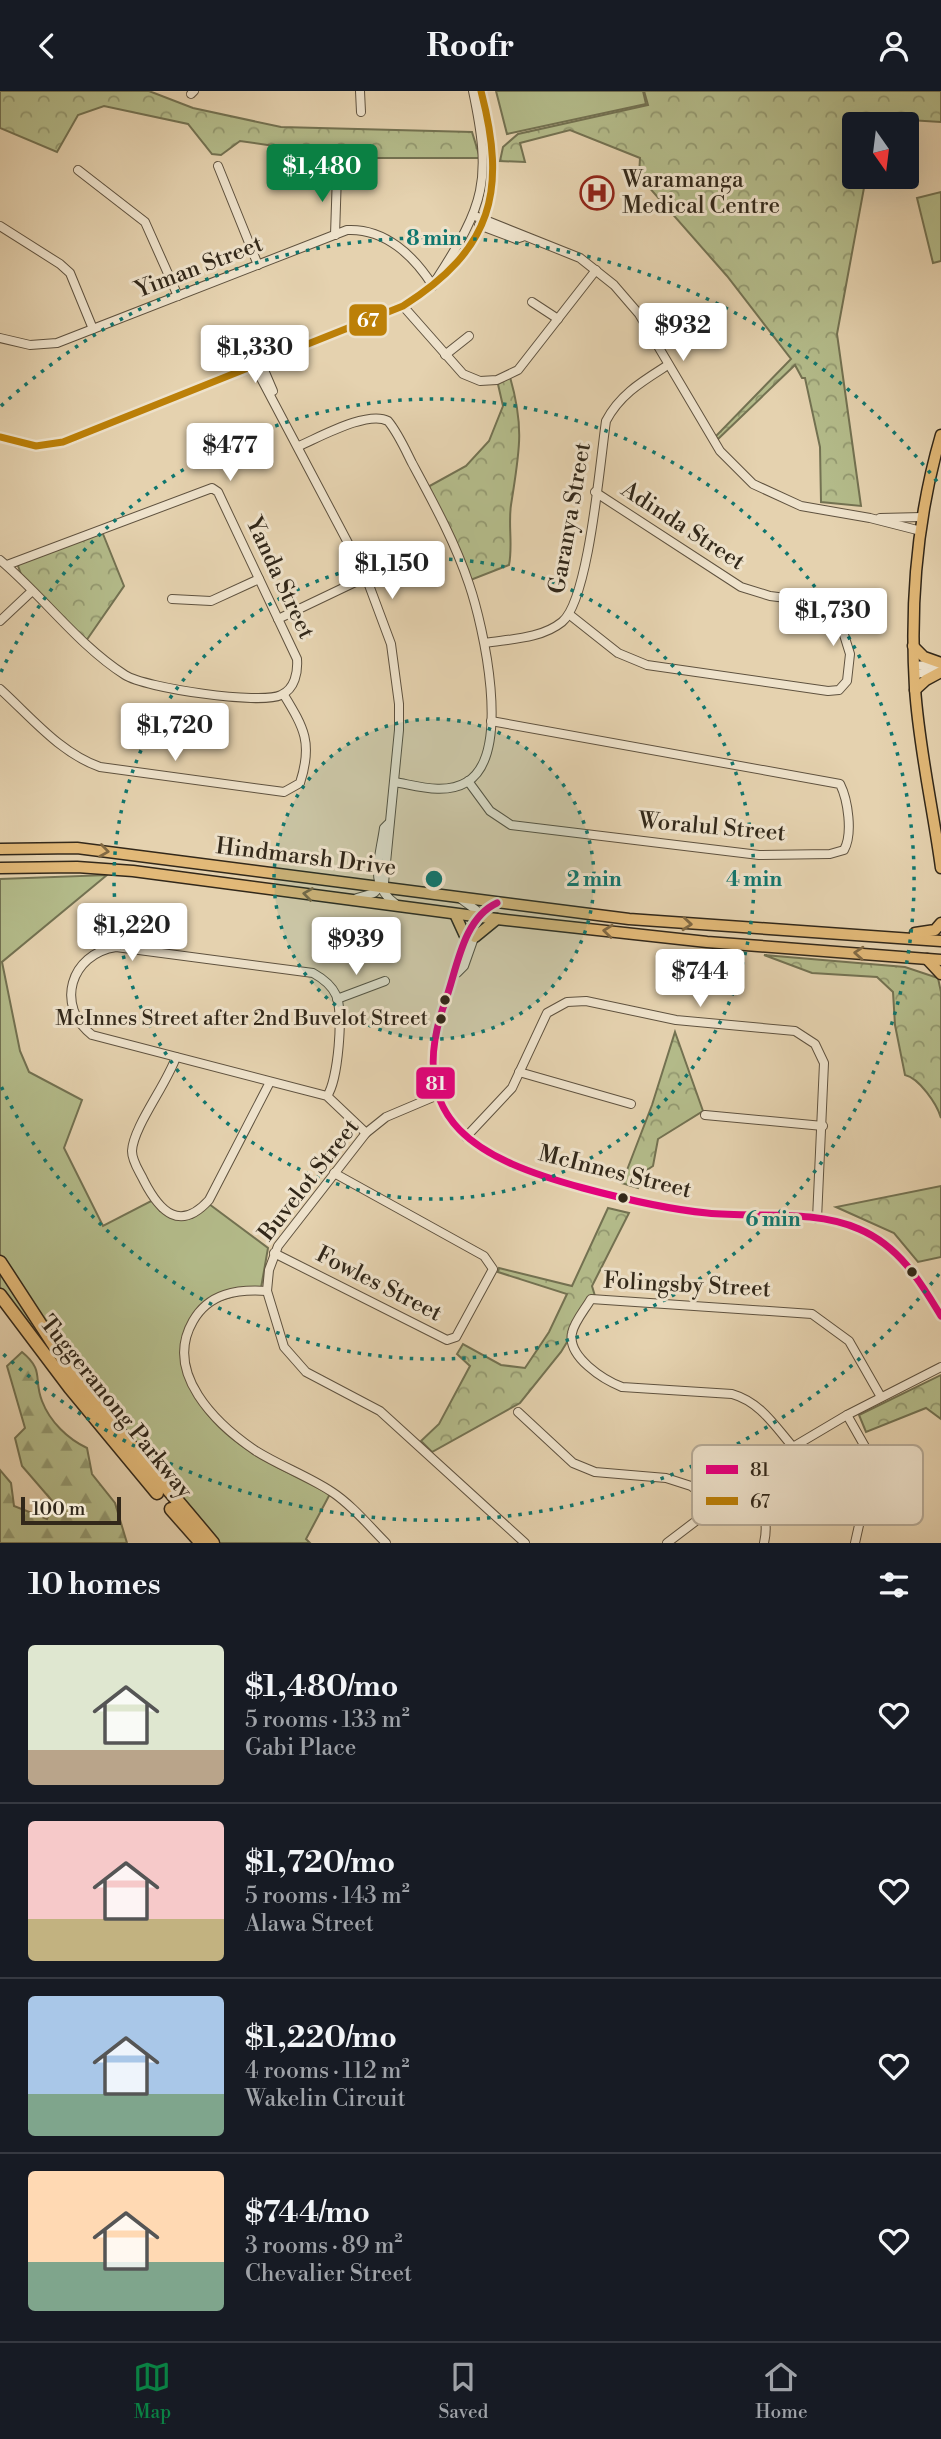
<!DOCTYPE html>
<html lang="en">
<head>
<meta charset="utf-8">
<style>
  body { margin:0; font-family:"Libre Bodoni",serif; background:#242831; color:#f1f3f6; height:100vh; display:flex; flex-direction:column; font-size:26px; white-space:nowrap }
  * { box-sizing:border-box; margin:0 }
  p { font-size:23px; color:#9ea1a6 }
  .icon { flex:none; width:38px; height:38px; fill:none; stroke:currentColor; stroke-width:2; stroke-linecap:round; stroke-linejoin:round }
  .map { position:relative; height:1452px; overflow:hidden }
  .side { display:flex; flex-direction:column; background:#171b24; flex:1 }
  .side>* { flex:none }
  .needle { width:46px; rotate:166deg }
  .tools { position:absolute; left:842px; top:21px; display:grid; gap:14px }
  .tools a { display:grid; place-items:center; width:77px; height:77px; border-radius:7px; background:#171b24; box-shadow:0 7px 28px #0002; font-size:35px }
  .scale { position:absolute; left:21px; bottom:18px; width:100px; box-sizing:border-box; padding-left:7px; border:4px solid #32281a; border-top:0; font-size:19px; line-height:24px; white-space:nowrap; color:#32281a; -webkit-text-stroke:5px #eee2cb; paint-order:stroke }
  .price { position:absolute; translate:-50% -60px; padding:0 16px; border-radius:7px; background:#fff; color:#222; font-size:23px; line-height:46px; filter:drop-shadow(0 2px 4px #0008) }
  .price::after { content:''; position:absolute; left:50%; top:42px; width:21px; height:16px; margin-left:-10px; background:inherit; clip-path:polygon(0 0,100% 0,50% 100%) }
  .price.on { background:#0b8043; color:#fff }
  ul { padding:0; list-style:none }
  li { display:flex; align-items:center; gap:21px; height:175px; padding:0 28px }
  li+li { border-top:2px solid #363941 }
  li span { display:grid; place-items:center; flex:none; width:196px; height:140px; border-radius:7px; color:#555 }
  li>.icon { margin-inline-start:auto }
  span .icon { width:84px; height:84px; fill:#fffc; stroke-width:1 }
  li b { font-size:30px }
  h2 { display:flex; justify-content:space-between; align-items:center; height:84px; padding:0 28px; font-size:30px }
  header { display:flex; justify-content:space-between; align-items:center; height:91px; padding:0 28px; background:#171b24; font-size:32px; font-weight:800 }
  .dock { display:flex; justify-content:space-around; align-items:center; height:98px; border-top:2px solid #363941; background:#171b24; font-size:19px; color:#9ea1a6 }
  .dock a { display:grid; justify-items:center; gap:4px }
  .dock .on { color:#0b8043 }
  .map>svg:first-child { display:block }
</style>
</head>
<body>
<header><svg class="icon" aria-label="back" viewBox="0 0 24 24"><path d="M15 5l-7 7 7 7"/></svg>Roofr<svg class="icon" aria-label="person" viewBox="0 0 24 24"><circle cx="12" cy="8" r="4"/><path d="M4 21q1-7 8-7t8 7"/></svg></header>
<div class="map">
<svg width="941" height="1452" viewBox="0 0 941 1452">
  <defs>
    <pattern id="forest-firs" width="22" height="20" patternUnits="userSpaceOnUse" patternTransform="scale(1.75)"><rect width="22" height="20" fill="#b4bc8b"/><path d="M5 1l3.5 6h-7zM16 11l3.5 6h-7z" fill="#939971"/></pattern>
    <pattern id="park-crowns" width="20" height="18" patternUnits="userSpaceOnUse" patternTransform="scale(1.75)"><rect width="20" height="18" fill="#b4bc8b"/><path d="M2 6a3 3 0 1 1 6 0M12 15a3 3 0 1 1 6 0" fill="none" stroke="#939971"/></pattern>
  </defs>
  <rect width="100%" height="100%" fill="#e5d2af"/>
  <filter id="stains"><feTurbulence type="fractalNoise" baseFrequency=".00286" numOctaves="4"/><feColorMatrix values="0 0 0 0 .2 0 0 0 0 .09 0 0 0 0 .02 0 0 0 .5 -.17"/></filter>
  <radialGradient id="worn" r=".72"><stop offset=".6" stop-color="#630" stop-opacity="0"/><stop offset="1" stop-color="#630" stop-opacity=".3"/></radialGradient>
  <g fill="#b4bc8b" stroke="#737252" stroke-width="2">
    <path d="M496,0H643L646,13L507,43Z"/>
    <path d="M941,101V170L933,172L917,107Z"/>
    <path d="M107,784L2,871L20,960L29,981L82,1009L64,1057L103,1135L153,1109L160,1120L192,1127L209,1113L268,1157L261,1197L201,1215L182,1255C187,1273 190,1297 200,1312C227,1357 286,1380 330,1403L306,1448L310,1452H218L79,1289L0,1214V788Z"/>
  </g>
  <path fill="url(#forest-firs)" stroke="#737252" stroke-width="2" d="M22,1261C45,1280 33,1287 42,1310C50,1331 68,1348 87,1357L92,1383L115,1412L127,1452H0V1379L11,1392L14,1415L47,1428L54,1412L22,1375L15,1347L25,1337L7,1275Z"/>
  <g fill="url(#park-crowns)" stroke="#737252" stroke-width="2">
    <path d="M0,0H149L193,17L281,36L472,41L480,67H356L240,50L221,64L212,63L188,33L104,15L78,24L57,61L0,37Z"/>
    <path d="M644,0H941V31L877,27L875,33H854V86H866L837,243L861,415L821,411L820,356L805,287H802L795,274L717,349L716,345L791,268L727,185L639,85L640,67L570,39L520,52L525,71L500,70L503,56L518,43L648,14Z"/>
    <path d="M510,286C525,338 519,362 511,414C508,434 513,454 509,474L468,490L426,397L466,375L489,350L503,315L497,289Z"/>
    <path d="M101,438L124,495L86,550L21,483L18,475L22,470Z"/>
    <path d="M764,864L905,876L938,887L941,901V1027C937,1013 919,987 905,984L895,934L893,901L877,886L812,882Z"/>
    <path d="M675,941L703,1020L658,1048L653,1075L644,1081L638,1097L622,1092L652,1014Z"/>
    <path d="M941,1095V1166L918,1171L894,1142L836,1116Z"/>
    <path d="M608,1117L629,1122L592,1195L595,1205L561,1261L520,1312L432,1361L421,1350L439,1333L470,1275L457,1263L463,1253L501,1274L525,1277L549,1241L567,1203L498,1181L499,1177L572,1195Z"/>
    <path d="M941,1284V1328L926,1317L866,1341L859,1324Z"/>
  </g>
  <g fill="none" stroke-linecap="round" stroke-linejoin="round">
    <defs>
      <g id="minor">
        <path d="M360,0L361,21"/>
        <path d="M191,3L194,0"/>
        <path d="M218,75L258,174"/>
        <path d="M78,79L145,131L178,205"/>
        <path d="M475,125L580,167L614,194L639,223L720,360L753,393L801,415L870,427L921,440"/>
        <path d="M479,134L516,148L522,146"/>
        <path d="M0,135L60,173L70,182L93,238"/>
        <path d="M335,144L337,83"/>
        <path d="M436,189C485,113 492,90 473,0"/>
        <path d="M532,211L558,228"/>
        <path d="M403,215L463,283L480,290L497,289L518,279L596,179"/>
        <path d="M0,247L30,254L57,252L347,139C385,137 414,165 433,195"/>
        <path d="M445,264L469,245"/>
        <path d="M261,272L273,300"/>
        <path d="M254,274L366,486L391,553L399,613V639L384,792L374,802L357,807"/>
        <path d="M0,346L36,355L63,351L403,215C493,158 507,100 481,0"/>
        <path d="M299,355C320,346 368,319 388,330C398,342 405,358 412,372C433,411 455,451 469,493C483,534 513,663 467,691C445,704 418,695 395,691"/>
        <path d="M880,427L922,426"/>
        <path d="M0,469C43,505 78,554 125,584C145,597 261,614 281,604C295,598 298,581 297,568L218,401L212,397L7,474"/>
        <path d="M172,508L211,510L259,488"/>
        <path d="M570,524L618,562L647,574L828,600L839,599L847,590L850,563L836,518L826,512L770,505L741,496L595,401"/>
        <path d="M278,528L366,486"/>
        <path d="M0,530L32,500"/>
        <path d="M485,552C509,548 541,548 562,531C589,509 600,370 606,330C620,303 643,290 668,274"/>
        <path d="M914,575L939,573"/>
        <path d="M915,583L938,580"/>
        <path d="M0,598C31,626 60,662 100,676L284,701L300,692C313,652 304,637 284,604"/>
        <path d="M468,690L490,720L511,734L759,764L830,763L844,759C853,743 848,709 840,693L491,630"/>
        <path d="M388,733L384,737C380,768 367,793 397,814"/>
        <path d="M461,808L476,819L478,829"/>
        <path d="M497,812C462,828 457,879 445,911C402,1032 481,1069 583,1097C624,1108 665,1118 707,1122C756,1127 814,1118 859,1138C899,1155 920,1190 941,1225"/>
        <path d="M457,882L464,875L476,841"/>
        <path d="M337,908L385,890"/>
        <path d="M176,966C167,993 133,1036 132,1060C132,1071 140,1081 144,1090C160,1121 180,1141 209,1109L270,991"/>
        <path d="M519,981L631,1013"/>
        <path d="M438,1004L386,1026L366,1042L278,1155L269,1179L267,1200L284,1256L306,1281L380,1320L525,1452"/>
        <path d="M327,1005L92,944C55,915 70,863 116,856L313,882C322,887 331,893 336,904C344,921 338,990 327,1005L366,1042"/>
        <path d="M705,1024L823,1035"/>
        <path d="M466,1046L512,997L547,922L567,911L586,910L676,929L795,940L815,953L824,972L817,1128"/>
        <path d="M274,1162L447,1249L456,1246L493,1178L484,1165L334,1082"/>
        <path d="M267,1200C237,1198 209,1202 193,1230C163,1282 216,1333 256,1360C280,1375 308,1385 332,1401C352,1414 369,1435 386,1452"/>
        <path d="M518,1321L573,1372L595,1381L666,1387L691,1395L716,1413"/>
        <path d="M847,1324L868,1361L871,1381L855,1452"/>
        <path d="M793,1356C774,1334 760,1311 732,1303L622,1296C604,1289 567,1266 572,1242C574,1231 586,1217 591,1208L812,1223L849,1250L881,1306"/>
        <path d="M745,1391C760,1411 770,1426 764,1452"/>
        <path d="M667,1452L793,1356L847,1324L941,1276"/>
      </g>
      <g id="major">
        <path d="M941,344C917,426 910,513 915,597C919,658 933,717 941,777"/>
        <path d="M913,555L924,566L941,572"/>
        <path d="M915,599L926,589L941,581"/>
        <path d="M0,758L77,757L629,828L941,850"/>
        <path d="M0,777L77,776L133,780L497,828L707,851L941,869"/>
        <path d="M455,823L466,847"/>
        <path d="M915,842L935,839L941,832"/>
        <path d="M475,846L497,828"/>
        <path d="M927,868L941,883"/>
      </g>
      <g id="highway">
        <path d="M0,1171L80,1294L213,1452"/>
        <path d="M0,1204L70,1297L157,1402"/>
        <path d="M171,1418L201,1452"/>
      </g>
    </defs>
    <use href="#minor" stroke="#5f523f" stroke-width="10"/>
    <use href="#major" stroke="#32281a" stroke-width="13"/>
    <use href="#highway" stroke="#32281a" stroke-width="15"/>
    <use href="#minor" stroke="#eee2cb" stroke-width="8"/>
    <use href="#major" stroke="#e2b978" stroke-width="10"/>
    <use href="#highway" stroke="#e2b978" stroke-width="12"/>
    <defs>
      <path id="bus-1" d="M497,812C462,828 457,879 445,911C402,1032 481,1069 583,1097C624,1108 665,1118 707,1122C756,1127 814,1118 859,1138C899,1155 920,1190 941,1225"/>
      <path id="bus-2" d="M0,346L36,355L63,351L403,215C493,158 507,100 481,0"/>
    </defs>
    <use href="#bus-1" stroke="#eee2cb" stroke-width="12"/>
    <use href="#bus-2" stroke="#eee2cb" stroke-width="12"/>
    <use href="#bus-1" stroke="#e5007d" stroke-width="7"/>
    <use href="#bus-2" stroke="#bc8008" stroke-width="7"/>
  </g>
  <defs><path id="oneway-chevron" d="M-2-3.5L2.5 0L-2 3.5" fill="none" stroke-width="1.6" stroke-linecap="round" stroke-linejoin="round" transform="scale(1.75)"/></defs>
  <g stroke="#816944">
    <use href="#oneway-chevron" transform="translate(104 760) rotate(8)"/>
    <use href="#oneway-chevron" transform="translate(308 803) rotate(-172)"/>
    <use href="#oneway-chevron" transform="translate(687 833) rotate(5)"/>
    <use href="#oneway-chevron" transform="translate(608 840) rotate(-174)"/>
    <use href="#oneway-chevron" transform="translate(859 862) rotate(-176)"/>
  </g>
  <circle cx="434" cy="788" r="160" fill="#0f766e" fill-opacity=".12"/>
  <g fill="none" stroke="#0f766e" stroke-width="3.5" stroke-dasharray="3.5 7">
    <circle cx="434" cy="788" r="160"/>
    <circle cx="434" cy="788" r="320"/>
    <path d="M1 581A480 480 0 1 1 1 995"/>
    <path d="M939 1183A641 641 0 0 1 1 1261M1 315A641 641 0 0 1 939 393"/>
  </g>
  <defs>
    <symbol id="hospital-ring" viewBox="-11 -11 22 22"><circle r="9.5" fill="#eee2cb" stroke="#8f2418" stroke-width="1.5"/><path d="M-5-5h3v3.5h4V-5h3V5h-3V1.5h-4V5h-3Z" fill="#8f2418"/></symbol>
  </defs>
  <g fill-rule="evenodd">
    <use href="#hospital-ring" x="578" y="83" width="38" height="38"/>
  </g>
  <g fill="#32281a" stroke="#eee2cb" stroke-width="2.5">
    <circle cx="445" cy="909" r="6"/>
    <circle cx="441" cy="928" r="6"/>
    <circle cx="623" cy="1107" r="6"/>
    <circle cx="912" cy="1181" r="6"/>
  </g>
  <g text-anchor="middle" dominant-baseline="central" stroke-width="6" stroke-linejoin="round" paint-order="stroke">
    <g font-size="21" fill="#32281a" stroke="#eee2cb" text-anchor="end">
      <text x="428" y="928">McInnes Street after 2nd Buvelot Street</text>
    </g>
    <g font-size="23" fill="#32281a" stroke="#eee2cb" text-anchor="start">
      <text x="622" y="89">Waramanga<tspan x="622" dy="26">Medical Centre</tspan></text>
    </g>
    <g font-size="23" fill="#32281a" stroke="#eee2cb">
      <text transform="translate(199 176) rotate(-21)">Yiman Street</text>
      <text transform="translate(570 427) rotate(-80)">Garanya Street</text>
      <text transform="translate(683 435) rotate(33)">Adinda Street</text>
      <text transform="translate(280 487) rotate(65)">Yanda Street</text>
      <text transform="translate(712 736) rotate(5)">Woralul Street</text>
      <text transform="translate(306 766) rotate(7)">Hindmarsh Drive</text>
      <text transform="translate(615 1081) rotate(14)">McInnes Street</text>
      <text transform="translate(309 1089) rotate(-52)">Buvelot Street</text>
      <text transform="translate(379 1193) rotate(27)">Fowles Street</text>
      <text transform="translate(687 1194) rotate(3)">Folingsby Street</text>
      <text transform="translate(116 1316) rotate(51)">Tuggeranong Parkway</text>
    </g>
  </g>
  <rect x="692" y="1354" width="231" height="80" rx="10" fill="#eee2cb" stroke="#b6aa96" stroke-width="2"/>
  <rect x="706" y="1374" width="32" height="9" fill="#e5007d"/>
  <rect x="706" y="1406" width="32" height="8" fill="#bc8008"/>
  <g font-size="19" fill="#32281a">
    <text x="750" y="1385">81</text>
    <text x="750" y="1417">67</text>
  </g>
  <circle cx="434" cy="788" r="10" fill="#0f766e" stroke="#eee2cb" stroke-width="3.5"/>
  <g font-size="21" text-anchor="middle" font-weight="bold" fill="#0f766e" stroke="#eee2cb" stroke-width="6" stroke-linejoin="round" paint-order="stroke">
    <text x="434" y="154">8 min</text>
    <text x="594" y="795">2 min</text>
    <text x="754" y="795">4 min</text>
    <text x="773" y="1135">6 min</text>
  </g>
  <g stroke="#eee2cb" stroke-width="2.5">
    <rect x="348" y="212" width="40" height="34" rx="7" fill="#bc8008"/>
    <rect x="415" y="975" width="41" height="34" rx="7" fill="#e5007d"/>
  </g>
  <g font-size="19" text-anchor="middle" font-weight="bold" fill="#fff">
    <text x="368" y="236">67</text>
    <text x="436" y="999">81</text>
  </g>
  <rect width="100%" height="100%" filter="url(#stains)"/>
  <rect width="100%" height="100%" fill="url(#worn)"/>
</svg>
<div class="tools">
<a><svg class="needle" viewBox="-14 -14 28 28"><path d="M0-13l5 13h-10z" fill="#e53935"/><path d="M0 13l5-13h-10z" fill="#9ea1a6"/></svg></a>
</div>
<div class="scale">100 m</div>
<b class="price on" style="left:322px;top:113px">$1,480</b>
<b class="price" style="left:683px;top:272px">$932</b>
<b class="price" style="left:255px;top:294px">$1,330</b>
<b class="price" style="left:230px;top:392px">$477</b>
<b class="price" style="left:392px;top:510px">$1,150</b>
<b class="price" style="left:833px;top:557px">$1,730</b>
<b class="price" style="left:175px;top:672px">$1,720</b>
<b class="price" style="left:132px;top:872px">$1,220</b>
<b class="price" style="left:356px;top:886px">$939</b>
<b class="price" style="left:700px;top:918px">$744</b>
</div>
<section class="side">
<h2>10 homes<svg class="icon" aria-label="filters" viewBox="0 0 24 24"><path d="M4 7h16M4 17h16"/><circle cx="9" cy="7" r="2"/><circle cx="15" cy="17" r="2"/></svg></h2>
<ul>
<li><span style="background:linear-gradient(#dfe7d0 75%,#b9a48a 0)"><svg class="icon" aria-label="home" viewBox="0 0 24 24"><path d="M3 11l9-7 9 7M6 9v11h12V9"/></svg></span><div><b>$1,480/mo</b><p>5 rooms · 133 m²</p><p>Gabi Place</p></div><svg class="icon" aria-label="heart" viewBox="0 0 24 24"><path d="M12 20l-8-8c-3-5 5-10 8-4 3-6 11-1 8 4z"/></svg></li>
<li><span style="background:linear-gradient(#f6c9c9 70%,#c2b280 0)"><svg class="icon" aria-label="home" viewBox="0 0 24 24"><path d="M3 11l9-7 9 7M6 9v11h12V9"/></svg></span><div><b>$1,720/mo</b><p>5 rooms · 143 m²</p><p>Alawa Street</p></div><svg class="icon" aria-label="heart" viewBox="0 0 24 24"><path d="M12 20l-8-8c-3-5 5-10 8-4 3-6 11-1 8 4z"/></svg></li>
<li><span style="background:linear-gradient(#a9c7e8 70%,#7fa58c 0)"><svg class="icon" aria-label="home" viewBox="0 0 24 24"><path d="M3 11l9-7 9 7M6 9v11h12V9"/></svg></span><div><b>$1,220/mo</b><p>4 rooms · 112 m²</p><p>Wakelin Circuit</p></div><svg class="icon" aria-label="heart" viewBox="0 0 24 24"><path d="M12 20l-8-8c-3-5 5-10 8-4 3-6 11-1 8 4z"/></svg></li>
<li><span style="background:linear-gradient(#ffd9b3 65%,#7fa58c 0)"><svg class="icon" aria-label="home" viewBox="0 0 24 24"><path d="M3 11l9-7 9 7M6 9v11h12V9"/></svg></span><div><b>$744/mo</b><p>3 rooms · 89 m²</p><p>Chevalier Street</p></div><svg class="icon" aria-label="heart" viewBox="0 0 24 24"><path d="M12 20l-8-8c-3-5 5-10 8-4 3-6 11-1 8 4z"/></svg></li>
</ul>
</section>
<nav class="dock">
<a class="on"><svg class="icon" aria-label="map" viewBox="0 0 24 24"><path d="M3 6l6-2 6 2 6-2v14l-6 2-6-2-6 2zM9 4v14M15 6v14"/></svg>Map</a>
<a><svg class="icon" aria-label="saved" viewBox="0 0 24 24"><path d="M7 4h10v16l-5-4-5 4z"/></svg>Saved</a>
<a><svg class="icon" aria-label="home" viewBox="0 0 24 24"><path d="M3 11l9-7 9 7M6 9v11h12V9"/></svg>Home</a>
</nav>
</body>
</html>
